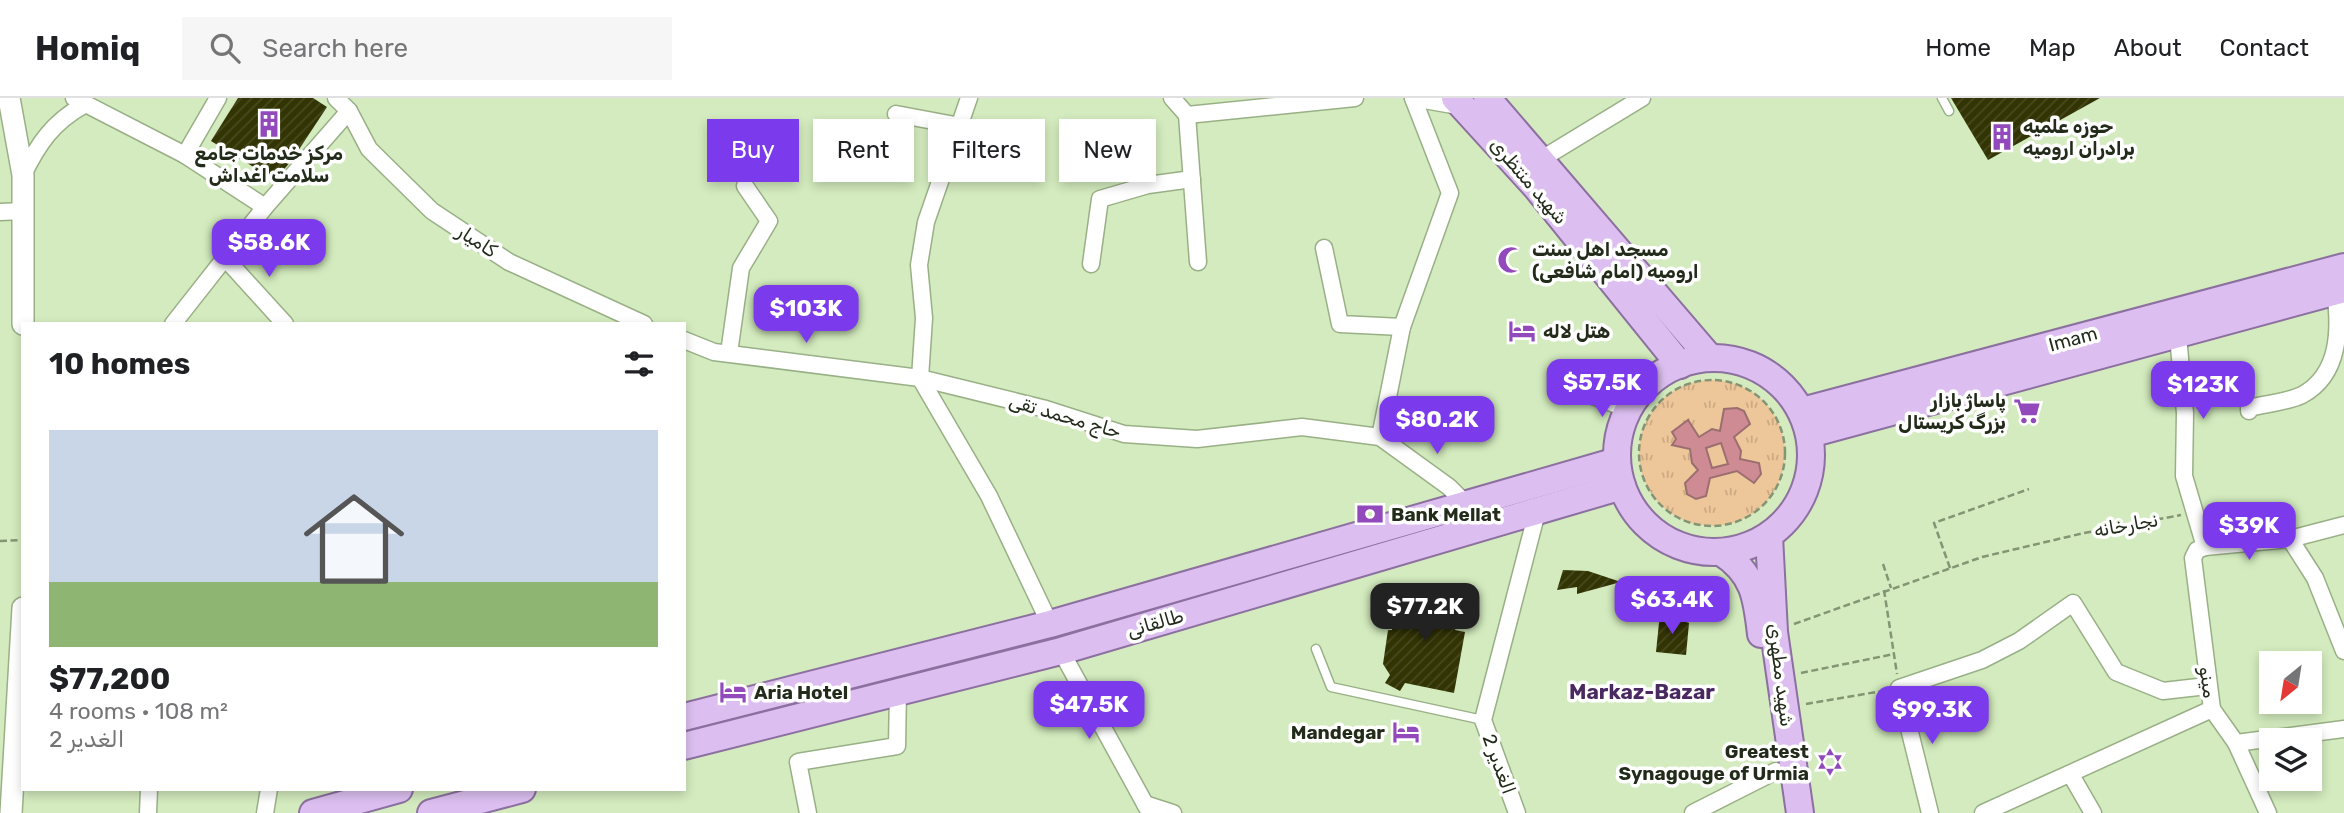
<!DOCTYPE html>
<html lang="en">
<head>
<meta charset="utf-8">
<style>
  body { margin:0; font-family:Rubik,"Noto Sans Arabic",sans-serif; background:#f6f6f6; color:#202124; height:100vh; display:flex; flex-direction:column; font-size:26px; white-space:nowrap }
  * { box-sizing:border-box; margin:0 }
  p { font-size:23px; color:#757577 }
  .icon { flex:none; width:38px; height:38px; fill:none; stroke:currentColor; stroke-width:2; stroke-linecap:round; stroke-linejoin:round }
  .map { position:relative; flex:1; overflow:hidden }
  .panel { position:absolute; left:21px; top:224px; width:665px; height:469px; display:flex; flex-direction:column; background:#fff; border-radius:0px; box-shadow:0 4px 10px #0003 }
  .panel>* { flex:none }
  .banner { position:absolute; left:707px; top:21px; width:665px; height:63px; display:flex; gap:14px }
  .needle { width:46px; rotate:210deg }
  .fabs { position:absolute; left:2259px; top:553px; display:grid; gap:14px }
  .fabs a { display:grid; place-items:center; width:63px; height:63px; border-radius:0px; background:#fff; box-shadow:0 4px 10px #0003; font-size:35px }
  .price { position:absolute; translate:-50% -60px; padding:0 16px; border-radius:14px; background:#7c3aed; color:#fff; font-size:23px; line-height:46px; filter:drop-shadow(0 2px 4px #0008) }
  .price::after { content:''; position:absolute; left:50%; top:42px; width:21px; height:16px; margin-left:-10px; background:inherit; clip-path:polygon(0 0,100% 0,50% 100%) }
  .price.current { background:#222; color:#fff }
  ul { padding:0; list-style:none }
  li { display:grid; align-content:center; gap:14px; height:371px; padding:0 28px }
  li span { display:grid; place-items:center; height:217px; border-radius:0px; color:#555 }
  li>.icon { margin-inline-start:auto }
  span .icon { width:126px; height:126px; fill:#fffc; stroke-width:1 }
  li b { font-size:30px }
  h2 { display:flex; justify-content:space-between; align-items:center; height:84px; padding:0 28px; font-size:30px }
  .tag { padding:0 24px; border-radius:0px; background:#fff; box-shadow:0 4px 10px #0003; font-size:24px; line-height:63px }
  .tag.current { background:#7c3aed; color:#fff }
  header { display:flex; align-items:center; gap:42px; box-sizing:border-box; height:98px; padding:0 35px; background:#fff; border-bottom:2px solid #e0e0e0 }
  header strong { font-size:33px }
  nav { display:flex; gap:38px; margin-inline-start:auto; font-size:24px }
  .search { width:490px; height:63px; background:#f6f6f6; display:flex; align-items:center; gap:18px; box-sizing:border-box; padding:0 24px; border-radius:0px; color:#757577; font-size:26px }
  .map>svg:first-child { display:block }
</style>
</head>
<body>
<header>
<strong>Homiq</strong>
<div class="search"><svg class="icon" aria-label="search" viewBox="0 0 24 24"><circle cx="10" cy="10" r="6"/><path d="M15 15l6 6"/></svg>Search here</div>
<nav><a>Home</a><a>Map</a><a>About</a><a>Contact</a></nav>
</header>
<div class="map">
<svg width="2344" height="715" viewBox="0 0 2344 715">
  <defs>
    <pattern id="grass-tufts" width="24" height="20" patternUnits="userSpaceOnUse" patternTransform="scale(1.75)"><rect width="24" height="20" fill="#edc699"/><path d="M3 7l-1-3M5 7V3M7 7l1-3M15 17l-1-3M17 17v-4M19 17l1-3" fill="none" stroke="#cbaa83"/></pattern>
    <pattern id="building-hatch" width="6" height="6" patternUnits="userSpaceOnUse" patternTransform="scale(1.75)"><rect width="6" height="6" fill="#333404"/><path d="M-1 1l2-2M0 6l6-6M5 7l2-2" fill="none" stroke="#48491f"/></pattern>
  </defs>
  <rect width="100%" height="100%" fill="#d3ebbe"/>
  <circle fill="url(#grass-tufts)" cx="1712" cy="355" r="73"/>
  <path fill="#ce8b93" stroke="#9b6e6f" stroke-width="2" fill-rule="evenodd" d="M1737,310L1744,313L1750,326L1734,339L1741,353L1740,361L1759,365L1761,376L1754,385L1737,373L1710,380L1706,398L1696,401L1687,396L1685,385L1698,372L1692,365L1690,351L1672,347L1676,341L1672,334L1688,322L1699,339L1712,331L1720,333L1724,311ZM1721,345L1728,366L1712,370L1706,350Z"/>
  <g fill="url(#building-hatch)">
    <path d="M238,0H313L327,9L292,62L275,82L211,43Z"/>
    <path d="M1951,0H2100L1988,62Z"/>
    <path d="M1563,472L1588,473L1621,484L1577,496V489L1557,492Z"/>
    <path d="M1460,489V515L1455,532L1465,534L1454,595L1405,585L1400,593L1385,585L1390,577L1383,566L1388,532H1392V509Z"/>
    <path d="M1660,515L1689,525L1686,557L1656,554Z"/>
  </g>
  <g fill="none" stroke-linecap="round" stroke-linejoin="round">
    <defs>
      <g id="service">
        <path d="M1942,0L1949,13"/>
        <path d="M1316,551L1331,589L1483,622"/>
      </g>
      <g id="minor">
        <path d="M74,0L185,57L218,0"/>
        <path d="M336,0L349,13L369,51L432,113L509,164L644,226"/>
        <path d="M1172,0L1187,17"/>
        <path d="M1413,0L1464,9"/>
        <path d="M896,16L960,28"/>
        <path d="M1187,17L1355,0"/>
        <path d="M1187,17L1198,164"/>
        <path d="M185,57L265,109"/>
        <path d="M1540,62L1642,0"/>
        <path d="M23,77C38,46 53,24 84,7"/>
        <path d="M0,114L23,113"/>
        <path d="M1324,150L1340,226L1402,229"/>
        <path d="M226,161L285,226"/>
        <path d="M1091,166L1100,101L1148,87L1192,81"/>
        <path d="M173,226L265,109L349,13"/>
        <path d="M2178,238L2185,315L2184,378L2205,449L2197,452L2193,460L2212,611L2236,645L2344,631"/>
        <path d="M684,242L714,254L920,280L1046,311L1124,336L1197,341L1302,329L1380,339L1449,389L1468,408"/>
        <path d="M729,255L741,170L769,123L745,88"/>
        <path d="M920,280L924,220L919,167L926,124L969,0"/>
        <path d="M920,280L989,398L1050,526"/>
        <path d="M1590,297L1628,311"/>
        <path d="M2249,313V310C2265,306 2288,304 2302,297C2341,276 2340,229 2335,193"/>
        <path d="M1380,339L1402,229L1450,95L1413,0"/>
        <path d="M2290,441L2315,480L2344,553"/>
        <path d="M2205,449L2290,441L2344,427"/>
        <path d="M1061,553L1150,715"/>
        <path d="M2236,645L2268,715"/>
        <path d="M2071,677L2093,715"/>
        <path d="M1145,706L1173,715"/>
        <path d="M148,715L149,691"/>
        <path d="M265,715L269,691"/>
        <path d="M808,715L798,664L897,648L898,592"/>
        <path d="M1517,715L1483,622L1537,414"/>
        <path d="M1693,715L1776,673"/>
        <path d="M1930,715L1899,590L1982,562L2019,543L2073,505L2116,574L2163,593L2207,588"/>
        <path d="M1983,715L2212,611"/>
      </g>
      <g id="tertiary">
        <path d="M9,0L23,77V226"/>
        <path d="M11,715L23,510"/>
      </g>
      <g id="primary">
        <path d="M1455,0L1537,90L1680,267"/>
        <path d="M1487,0L1710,260"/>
        <circle cx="1714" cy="357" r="97"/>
        <path d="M1802,313L2344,169"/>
        <path d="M1810,336L2344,191"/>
        <path d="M1769,438L1774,534L1800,715"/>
        <path d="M1721,454C1754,475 1757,500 1761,536"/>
        <path d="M684,619L1050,526L1617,363"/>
        <path d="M684,648L1061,553L1622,388"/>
        <path d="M313,715L399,691"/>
        <path d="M431,715L522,691"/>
      </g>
    </defs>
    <use href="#service" stroke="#99b086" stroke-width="11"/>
    <use href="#minor" stroke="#99b086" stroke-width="19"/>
    <use href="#tertiary" stroke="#99b086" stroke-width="24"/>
    <use href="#primary" stroke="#8c709f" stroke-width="30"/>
    <g stroke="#839574" stroke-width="2.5" stroke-dasharray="7 3.5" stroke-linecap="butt">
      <circle cx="1712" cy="355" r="73"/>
      <path d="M0,443L23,442"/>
      <path d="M1883,466L1891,490"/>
      <path d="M1950,470L1934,425L2029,391"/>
      <path d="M1884,492L1897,576"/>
      <path d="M1794,526L1982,459L2084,435L2181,417"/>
      <path d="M1801,575L1894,556"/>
      <path d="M1806,606L1882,593"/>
    </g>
    <use href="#service" stroke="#fff" stroke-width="8"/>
    <use href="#minor" stroke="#fff" stroke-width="16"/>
    <use href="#tertiary" stroke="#fff" stroke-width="21"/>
    <use href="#primary" stroke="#dcbff0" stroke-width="26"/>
  </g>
  <defs>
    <symbol id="building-bare" viewBox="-9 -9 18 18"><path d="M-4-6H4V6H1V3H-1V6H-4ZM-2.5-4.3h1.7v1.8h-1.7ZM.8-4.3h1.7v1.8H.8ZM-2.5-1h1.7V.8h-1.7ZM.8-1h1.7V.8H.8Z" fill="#9149bc" stroke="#fff" stroke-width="2.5" paint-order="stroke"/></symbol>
    <symbol id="mosque-bare" viewBox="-9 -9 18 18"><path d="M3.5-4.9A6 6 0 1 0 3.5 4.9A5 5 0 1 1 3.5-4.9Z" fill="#9149bc" stroke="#fff" stroke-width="2.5" paint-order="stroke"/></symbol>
    <symbol id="hotel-bare" viewBox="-9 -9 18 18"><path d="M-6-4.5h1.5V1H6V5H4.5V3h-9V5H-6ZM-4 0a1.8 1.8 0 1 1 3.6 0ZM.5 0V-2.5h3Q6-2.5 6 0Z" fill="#9149bc" stroke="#fff" stroke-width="2.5" paint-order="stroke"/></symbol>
    <symbol id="supermarket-bare" viewBox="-9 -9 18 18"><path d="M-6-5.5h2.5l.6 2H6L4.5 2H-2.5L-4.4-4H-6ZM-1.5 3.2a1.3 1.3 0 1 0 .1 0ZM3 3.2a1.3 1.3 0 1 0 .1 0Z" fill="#9149bc" stroke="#fff" stroke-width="2.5" paint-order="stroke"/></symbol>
    <symbol id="bank-bare" viewBox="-9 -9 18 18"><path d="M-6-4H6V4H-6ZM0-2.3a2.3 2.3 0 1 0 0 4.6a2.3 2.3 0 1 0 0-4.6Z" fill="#9149bc" stroke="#fff" stroke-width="2.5" paint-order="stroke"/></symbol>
    <symbol id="synagogue-bare" viewBox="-9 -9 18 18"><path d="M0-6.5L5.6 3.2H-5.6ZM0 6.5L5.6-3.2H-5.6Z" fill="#9149bc" stroke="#fff" stroke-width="2.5" paint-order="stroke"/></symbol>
  </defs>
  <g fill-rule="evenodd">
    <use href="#building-bare" x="250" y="7" width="38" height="38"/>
    <use href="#building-bare" x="1983" y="20" width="38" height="38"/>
    <use href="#mosque-bare" x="1492" y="143" width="38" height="38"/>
    <use href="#hotel-bare" x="1503" y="214" width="38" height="38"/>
    <use href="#supermarket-bare" x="2008" y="294" width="38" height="38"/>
    <use href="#bank-bare" x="1351" y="397" width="38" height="38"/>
    <use href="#hotel-bare" x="714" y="575" width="38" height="38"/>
    <use href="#hotel-bare" x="1387" y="615" width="38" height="38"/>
    <use href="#synagogue-bare" x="1811" y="645" width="38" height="38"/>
  </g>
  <g text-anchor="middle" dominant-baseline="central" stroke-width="7" stroke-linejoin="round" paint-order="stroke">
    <g font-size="19" font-weight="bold" fill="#232c1b" stroke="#fff" text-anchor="start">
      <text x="2023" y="28">حوزه علمیه<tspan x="2023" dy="22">برادران ارومیه</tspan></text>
      <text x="269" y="55" text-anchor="middle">مرکز خدمات جامع<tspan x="269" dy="22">سلامت اغداش</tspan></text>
      <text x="1532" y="151">مسجد اهل سنت<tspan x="1532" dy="22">ارومیه (امام شافعی)</tspan></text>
      <text x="1543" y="233">هتل لاله</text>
      <text x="2006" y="302" text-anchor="end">پاساژ بازار<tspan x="2006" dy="22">بزرگ کریستال</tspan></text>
      <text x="1391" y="416">Bank Mellat</text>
      <text x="754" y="594">Aria Hotel</text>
      <text x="1385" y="634" text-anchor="end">Mandegar</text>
      <text x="1809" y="653" text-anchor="end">Greatest<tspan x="1809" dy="22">Synagouge of Urmia</tspan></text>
    </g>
    <g font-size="19" fill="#232c1b" stroke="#fff">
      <text transform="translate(1529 83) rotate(49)">شهید منتظری</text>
      <text transform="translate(477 143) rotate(33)">کامیار</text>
      <text transform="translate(2073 241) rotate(-15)">Imam</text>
      <text transform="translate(1065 318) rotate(16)">حاج محمد تقی</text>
      <text transform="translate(2126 427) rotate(-10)">نجارخانه</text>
      <text transform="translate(1155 525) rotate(-16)">طالقانی</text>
      <text transform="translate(1781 577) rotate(83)">شهید مطهری</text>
      <text transform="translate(2208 584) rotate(82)">مینو</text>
      <text transform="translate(1499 666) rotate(70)">2 الغدیر</text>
    </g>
    <g font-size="21" font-weight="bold" fill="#4a2860" stroke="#fff">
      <text x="1642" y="593">Markaz-Bazar</text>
    </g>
  </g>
</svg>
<div class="fabs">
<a><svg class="needle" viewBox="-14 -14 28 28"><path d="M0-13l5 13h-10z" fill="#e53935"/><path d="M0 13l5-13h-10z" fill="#757577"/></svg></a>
<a><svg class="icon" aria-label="layers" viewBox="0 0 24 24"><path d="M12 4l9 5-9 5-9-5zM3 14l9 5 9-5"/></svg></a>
</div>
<b class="price" style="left:269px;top:181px">$58.6K</b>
<b class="price" style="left:806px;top:247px">$103K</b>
<b class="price" style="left:1602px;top:321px">$57.5K</b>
<b class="price" style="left:2203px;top:323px">$123K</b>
<b class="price" style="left:1437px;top:358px">$80.2K</b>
<b class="price" style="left:2249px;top:464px">$39K</b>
<b class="price" style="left:1672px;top:538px">$63.4K</b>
<b class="price current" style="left:1425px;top:545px">$77.2K</b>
<b class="price" style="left:1089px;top:643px">$47.5K</b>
<b class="price" style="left:1932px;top:648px">$99.3K</b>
<div class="banner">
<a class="tag current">Buy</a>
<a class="tag">Rent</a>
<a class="tag">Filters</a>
<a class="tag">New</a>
</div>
<section class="panel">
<h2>10 homes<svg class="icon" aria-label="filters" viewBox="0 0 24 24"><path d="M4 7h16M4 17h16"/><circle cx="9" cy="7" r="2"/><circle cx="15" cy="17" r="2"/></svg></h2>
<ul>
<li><span style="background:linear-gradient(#c9d6e8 70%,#8fb573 0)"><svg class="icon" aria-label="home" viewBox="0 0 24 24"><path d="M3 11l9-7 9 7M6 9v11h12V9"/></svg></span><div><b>$77,200</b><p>4 rooms · 108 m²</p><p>2 الغدیر</p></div></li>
</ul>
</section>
</div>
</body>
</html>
